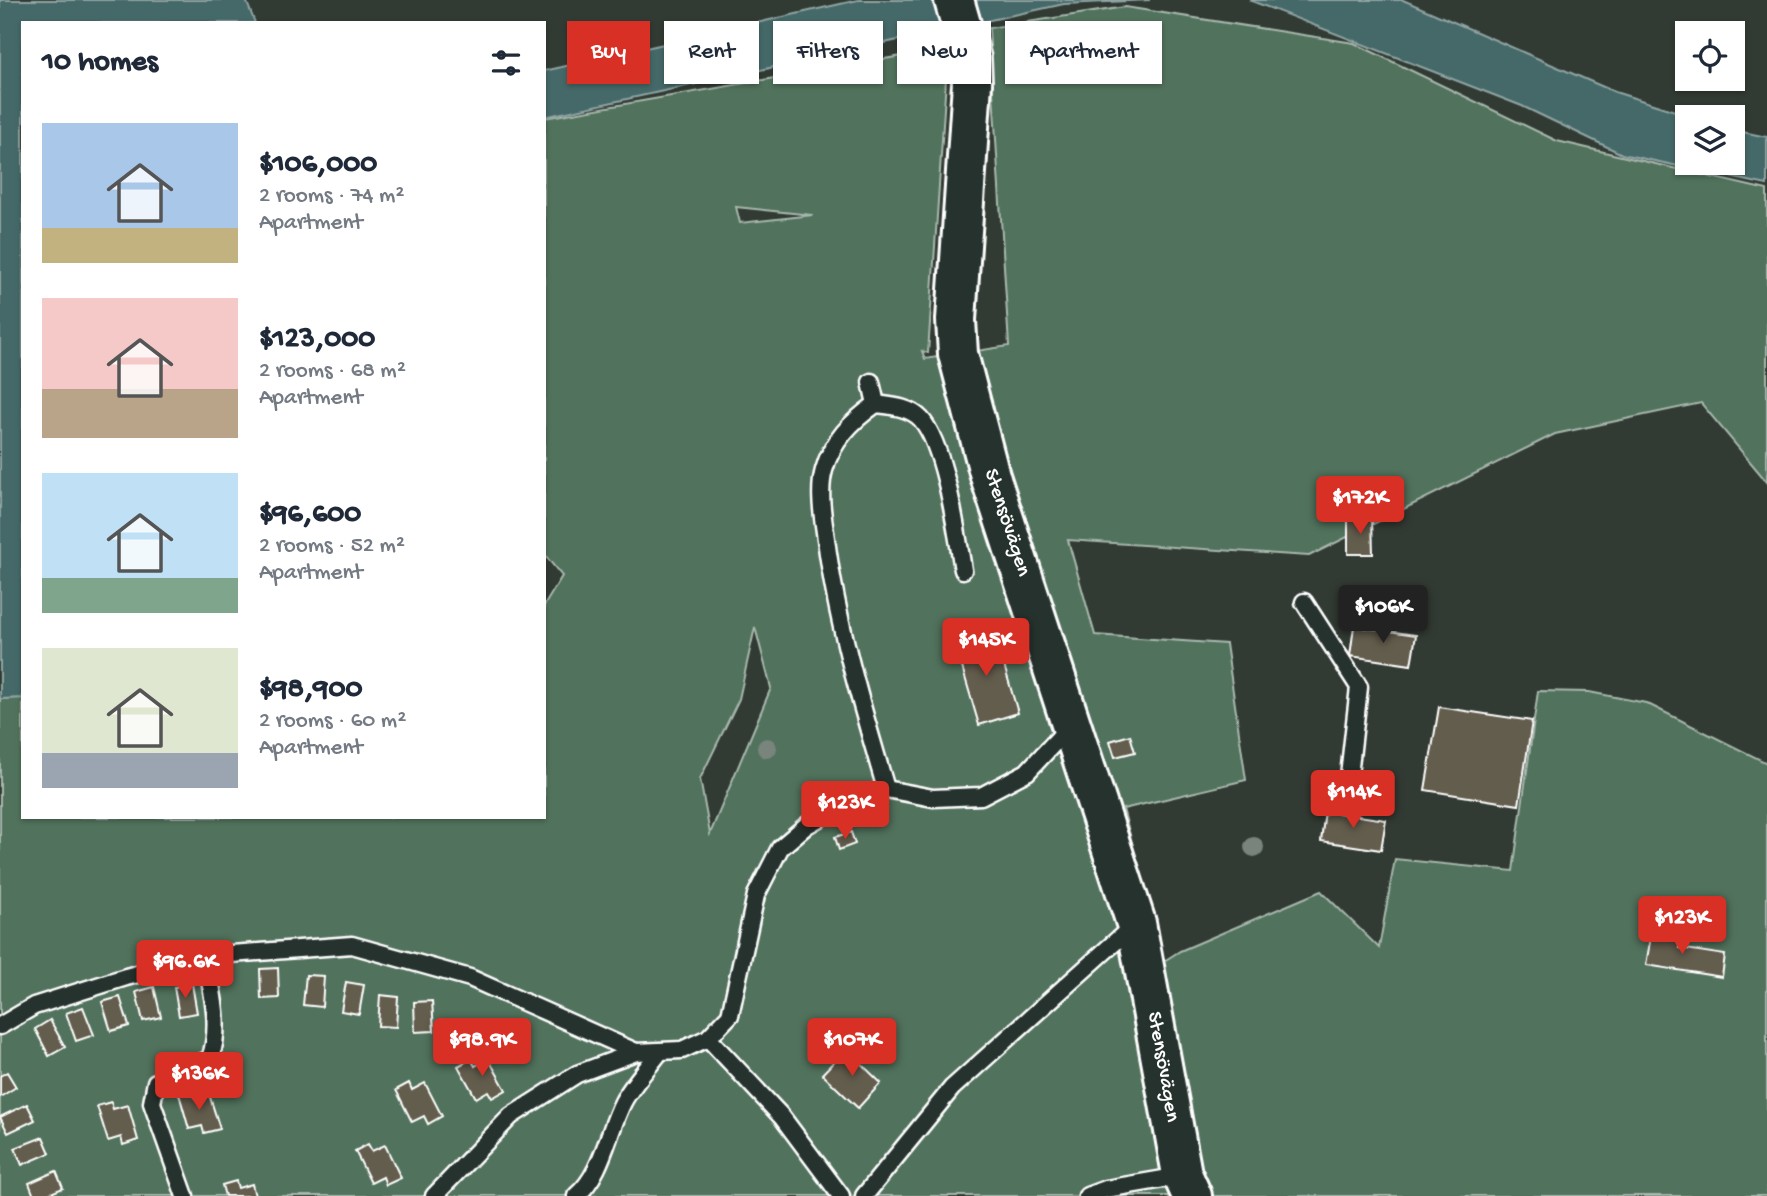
<!DOCTYPE html>
<html lang="en">
<head>
<meta charset="utf-8">
<style>
  body { margin:0; font-family:"Gochi Hand",sans-serif; background:#f6f6f7; color:#1f2937; height:100vh; display:flex; flex-direction:column; font-size:26px; white-space:nowrap }
  * { box-sizing:border-box; margin:0 }
  p { font-size:23px; color:#747a83 }
  .icon { flex:none; width:38px; height:38px; fill:none; stroke:currentColor; stroke-width:2; stroke-linecap:round; stroke-linejoin:round }
  .map { position:relative; flex:1; overflow:hidden }
  .side { position:absolute; left:21px; top:21px; width:525px; height:798px; display:flex; flex-direction:column; background:#fff; border-radius:0px; box-shadow:0 2px 5px #0004 }
  .side>* { flex:none }
  .banner { position:absolute; left:567px; top:21px; width:665px; height:63px; display:flex; gap:14px }
  .controls { position:absolute; left:1675px; top:21px; display:grid; gap:14px }
  .controls a { display:grid; place-items:center; width:70px; height:70px; border-radius:0px; background:#fff; box-shadow:0 2px 5px #0004; font-size:35px }
  .price { position:absolute; translate:-50% -60px; padding:0 16px; border-radius:7px; background:#d93025; color:#fff; font-size:23px; line-height:46px; filter:drop-shadow(0 2px 4px #0008) }
  .price::after { content:''; position:absolute; left:50%; top:42px; width:21px; height:16px; margin-left:-10px; background:inherit; clip-path:polygon(0 0,100% 0,50% 100%) }
  .price.on { background:#222; color:#fff }
  ul { padding:0; list-style:none }
  li { display:flex; align-items:center; gap:21px; height:175px; padding:0 21px }
  li span { display:grid; place-items:center; flex:none; width:196px; height:140px; border-radius:0px; color:#555 }
  li>.icon { margin-inline-start:auto }
  span .icon { width:84px; height:84px; fill:#fffc; stroke-width:1 }
  li b { font-size:30px }
  h2 { display:flex; justify-content:space-between; align-items:center; height:84px; padding:0 21px; font-size:30px }
  .tag { padding:0 24px; border-radius:0px; background:#fff; box-shadow:0 2px 5px #0004; font-size:24px; line-height:63px }
  .tag.on { background:#d93025; color:#fff }
  .map>svg:first-child { display:block }
</style>
</head>
<body>
<div class="map">
<svg width="1767" height="1196" viewBox="0 0 1767 1196">
  <rect width="100%" height="100%" fill="#323b33"/>
  <filter id="ink" filterUnits="userSpaceOnUse"><feTurbulence type="fractalNoise" baseFrequency=".0143" numOctaves="2"/><feDisplacementMap in="SourceGraphic" scale="14" xChannelSelector="R" yChannelSelector="G"/><feConvolveMatrix kernelMatrix="1 2 1 2 8 2 1 2 1" color-interpolation-filters="sRGB"/></filter>
  <g filter="url(#ink)">
    <path fill="#51725c" stroke="#a8b8ae" stroke-width="2" fill-rule="evenodd" d="M1125,7L1354,43L1557,141L1767,190V482L1701,403L1555,434L1309,556L1068,540L1095,635L1226,644L1246,780L1123,809L1164,961L1180,951L1321,891L1379,948L1395,859L1513,871L1538,691L1589,692L1646,703L1767,763V1196H0V699L23,698V817H544V606L562,576L544,554V118L948,48L928,353L922,351L925,359L1009,346L989,28ZM736,207L812,215H813L740,223ZM755,627L771,688L710,834L700,779L739,699Z"/>
    <g fill="#446967" stroke="#8fa5a4" stroke-width="2">
      <path d="M0,0H246L255,23H23V698L0,699Z"/>
      <path d="M858,0H1150L1064,4L544,117V71Z"/>
      <path d="M1249,0H1403L1615,92L1694,117H1687V163H1732L1733,130L1767,137V185L1622,154L1522,106Z"/>
    </g>
    <g fill="#645d4d" stroke="#fff" stroke-width="2">
      <path d="M1372,518L1373,554H1348V519Z"/>
      <path d="M1354,626L1416,635L1411,665L1350,656Z"/>
      <path d="M994,631L1018,713L979,725L955,643Z"/>
      <path d="M1439,707L1532,721L1519,805L1425,790Z"/>
      <path d="M1130,735L1135,752L1115,757L1110,741Z"/>
      <path d="M1325,811L1386,820L1381,850L1321,841Z"/>
      <path d="M851,832L855,844L839,850L835,837Z"/>
      <path d="M1652,930L1681,934L1679,948L1725,955L1722,977L1646,965Z"/>
      <path d="M278,968L279,998L261,999L260,969Z"/>
      <path d="M306,975L324,976L322,1007L303,1005Z"/>
      <path d="M346,982L364,985L359,1014L341,1011Z"/>
      <path d="M192,984L197,1013L179,1016L174,987Z"/>
      <path d="M154,987L161,1017L143,1021L136,992Z"/>
      <path d="M380,995L398,997L396,1027L378,1026Z"/>
      <path d="M120,997L129,1026L111,1031L102,1002Z"/>
      <path d="M432,1001L434,1031L415,1032L414,1002Z"/>
      <path d="M83,1007L94,1035L76,1041L66,1013Z"/>
      <path d="M50,1020L65,1047L49,1056L35,1029Z"/>
      <path d="M846,1049L881,1083L858,1108L822,1074Z"/>
      <path d="M488,1058L506,1090L492,1098L488,1091L476,1098L458,1066L471,1059L475,1066Z"/>
      <path d="M7,1072L16,1087L0,1097V1076Z"/>
      <path d="M409,1083L412,1090L425,1083L442,1116L428,1124L424,1116L412,1122L396,1090Z"/>
      <path d="M193,1091L195,1098L209,1094L220,1129L204,1133L202,1126L189,1129L179,1094Z"/>
      <path d="M111,1102L113,1109L128,1105L138,1140L123,1145L121,1137L108,1141L97,1106Z"/>
      <path d="M27,1104L35,1120L8,1133L0,1117Z"/>
      <path d="M43,1137L50,1153L22,1165L15,1148Z"/>
      <path d="M368,1144L372,1151L385,1145L401,1178L386,1185L383,1177L371,1183L355,1151Z"/>
      <path d="M56,1171L63,1188L44,1196H34L29,1183Z"/>
      <path d="M236,1181L238,1188L252,1184L255,1196H225L222,1185Z"/>
    </g>
    <g fill="none" stroke-linecap="round" stroke-linejoin="round">
      <defs>
        <g id="lane">
          <path d="M871,382L876,404"/>
          <path d="M1304,602L1359,687L1346,802"/>
          <path d="M886,789C862,707 837,624 826,539C823,518 818,491 824,470C832,441 852,421 876,404C891,406 910,407 921,419C945,446 957,534 963,570"/>
          <path d="M0,1026L34,1006L126,977L205,956L352,945L470,978L636,1052L682,1050L708,1038L730,1015L756,895L780,848L807,825L847,802L886,789L933,798L981,796L1027,772L1070,726"/>
          <path d="M708,1038L782,1117L841,1196"/>
          <path d="M185,1196L152,1103L156,1082L210,1059C222,1025 212,991 205,956"/>
          <path d="M434,1196L511,1116L577,1074L636,1052"/>
          <path d="M576,1196C602,1175 608,1131 623,1102C632,1085 647,1069 659,1053"/>
          <path d="M864,1196L952,1088L1134,925"/>
          <path d="M1087,1196L1106,1189L1181,1176"/>
        </g>
        <path id="secondary" d="M954,0L971,59L972,83L956,320L958,354L990,476L1136,923L1182,1174L1192,1196"/>
      </defs>
      <use href="#lane" stroke="#fff" stroke-width="21"/>
      <use href="#secondary" stroke="#fff" stroke-width="44"/>
      <use href="#lane" stroke="#26332d" stroke-width="16"/>
      <use href="#secondary" stroke="#26332d" stroke-width="38"/>
    </g>
    <g fill="#78847b">
      <circle cx="767" cy="748" r="10"/>
      <circle cx="1254" cy="847" r="10"/>
    </g>
  </g>
  <g text-anchor="middle" dominant-baseline="central" stroke-width="5" stroke-linejoin="round" paint-order="stroke">
    <g font-size="21" fill="#fff" stroke="#26332d">
      <text transform="translate(1006 523) rotate(72)">Stensövägen</text>
      <text transform="translate(1162 1067) rotate(80)">Stensövägen</text>
    </g>
  </g>
</svg>
<div class="controls">
<a><svg class="icon" aria-label="locate" viewBox="0 0 24 24"><circle cx="12" cy="12" r="6"/><path d="M12 2v4M12 18v4M2 12h4M18 12h4"/></svg></a>
<a><svg class="icon" aria-label="layers" viewBox="0 0 24 24"><path d="M12 4l9 5-9 5-9-5zM3 14l9 5 9-5"/></svg></a>
</div>
<b class="price" style="left:1360px;top:536px">$172K</b>
<b class="price on" style="left:1383px;top:645px">$106K</b>
<b class="price" style="left:986px;top:678px">$145K</b>
<b class="price" style="left:1353px;top:830px">$114K</b>
<b class="price" style="left:845px;top:841px">$123K</b>
<b class="price" style="left:1682px;top:956px">$123K</b>
<b class="price" style="left:185px;top:1000px">$96.6K</b>
<b class="price" style="left:482px;top:1078px">$98.9K</b>
<b class="price" style="left:852px;top:1078px">$107K</b>
<b class="price" style="left:199px;top:1112px">$136K</b>
<div class="banner">
<a class="tag on">Buy</a>
<a class="tag">Rent</a>
<a class="tag">Filters</a>
<a class="tag">New</a>
<a class="tag">Apartment</a>
</div>
<section class="side">
<h2>10 homes<svg class="icon" aria-label="filters" viewBox="0 0 24 24"><path d="M4 7h16M4 17h16"/><circle cx="9" cy="7" r="2"/><circle cx="15" cy="17" r="2"/></svg></h2>
<ul>
<li><span style="background:linear-gradient(#a9c7e8 75%,#c2b280 0)"><svg class="icon" aria-label="home" viewBox="0 0 24 24"><path d="M3 11l9-7 9 7M6 9v11h12V9"/></svg></span><div><b>$106,000</b><p>2 rooms · 74 m²</p><p>Apartment</p></div></li>
<li><span style="background:linear-gradient(#f6c9c9 65%,#b9a48a 0)"><svg class="icon" aria-label="home" viewBox="0 0 24 24"><path d="M3 11l9-7 9 7M6 9v11h12V9"/></svg></span><div><b>$123,000</b><p>2 rooms · 68 m²</p><p>Apartment</p></div></li>
<li><span style="background:linear-gradient(#bfe0f5 75%,#7fa58c 0)"><svg class="icon" aria-label="home" viewBox="0 0 24 24"><path d="M3 11l9-7 9 7M6 9v11h12V9"/></svg></span><div><b>$96,600</b><p>2 rooms · 52 m²</p><p>Apartment</p></div></li>
<li><span style="background:linear-gradient(#dfe7d0 75%,#9aa5b1 0)"><svg class="icon" aria-label="home" viewBox="0 0 24 24"><path d="M3 11l9-7 9 7M6 9v11h12V9"/></svg></span><div><b>$98,900</b><p>2 rooms · 60 m²</p><p>Apartment</p></div></li>
</ul>
</section>
</div>
</body>
</html>
